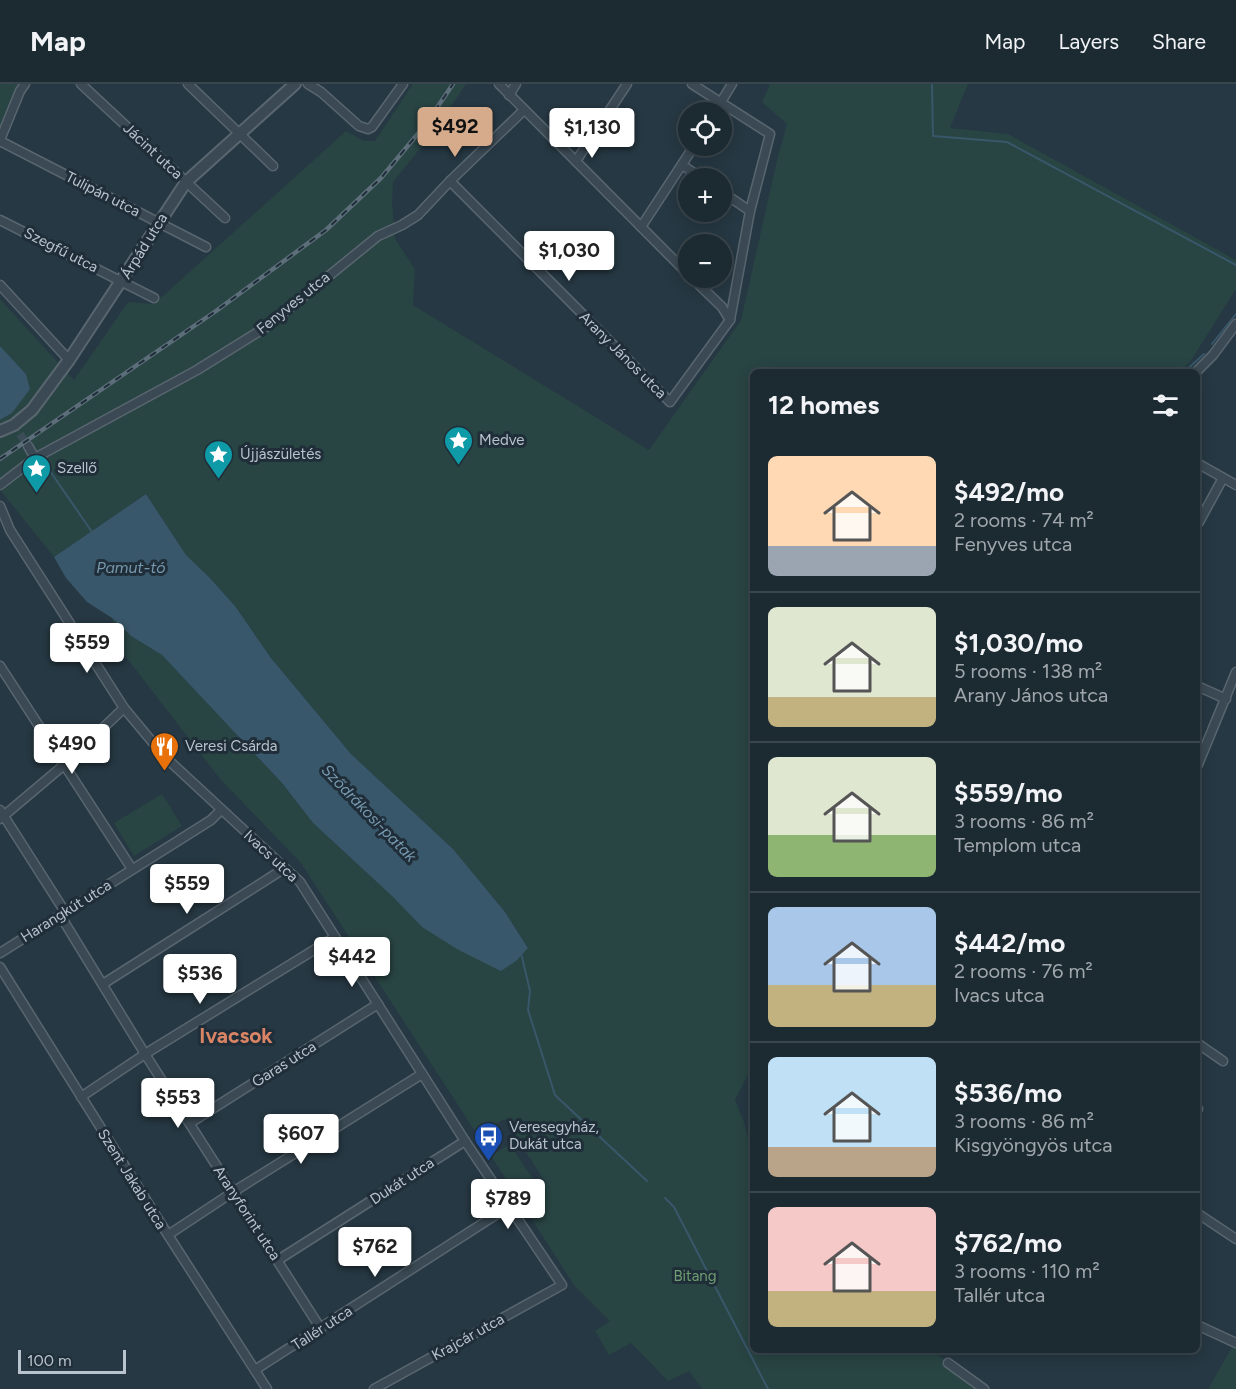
<!DOCTYPE html>
<html lang="en">
<head>
<meta charset="utf-8">
<style>
  body { margin:0; font-family:Figtree,sans-serif; background:#25323a; color:#f1f3f6; height:100vh; display:flex; flex-direction:column; font-size:22px; white-space:nowrap }
  * { box-sizing:border-box; margin:0 }
  p { font-size:20px; color:#a0a7ac }
  .icon { flex:none; width:33px; height:33px; fill:none; stroke:currentColor; stroke-width:2; stroke-linecap:round; stroke-linejoin:round }
  .map { position:relative; flex:1; overflow:hidden }
  .drawer { position:absolute; left:750px; top:285px; width:450px; height:984px; display:flex; flex-direction:column; background:#1c2a32; border-radius:9px; box-shadow:0 3px 15px #0003,0 0 0 2px #3a464d }
  .drawer>* { flex:none }
  .buttons { position:absolute; left:678px; top:18px; display:grid; gap:12px }
  .buttons a { display:grid; place-items:center; width:54px; height:54px; border-radius:50%; background:#1c2a32; box-shadow:0 3px 15px #0003,0 0 0 2px #3a464d; font-size:30px }
  .scale { position:absolute; left:18px; bottom:15px; width:108px; box-sizing:border-box; padding-left:6px; border:3px solid #b8c3cd; border-top:0; font-size:16px; line-height:21px; white-space:nowrap; color:#b8c3cd; -webkit-text-stroke:4px #1f2e38; paint-order:stroke }
  .price { position:absolute; translate:-50% -51px; padding:0 14px; border-radius:6px; background:#fff; color:#222; font-size:20px; line-height:39px; filter:drop-shadow(0 2px 3px #0008) }
  .price::after { content:''; position:absolute; left:50%; top:36px; width:18px; height:14px; margin-left:-9px; background:inherit; clip-path:polygon(0 0,100% 0,50% 100%) }
  .price.active { background:#d6ab8b; color:#111 }
  ul { padding:0; list-style:none }
  li { display:flex; align-items:center; gap:18px; height:150px; padding:0 18px }
  li+li { border-top:2px solid #3a464d }
  li span { display:grid; place-items:center; flex:none; width:168px; height:120px; border-radius:9px; color:#555 }
  li>.icon { margin-inline-start:auto }
  span .icon { width:72px; height:72px; fill:#fffc; stroke-width:1 }
  li b { font-size:26px }
  h2 { display:flex; justify-content:space-between; align-items:center; height:72px; padding:0 18px; font-size:26px }
  header { display:flex; align-items:center; gap:36px; box-sizing:border-box; height:84px; padding:0 30px; background:#1c2a32; border-bottom:2px solid #3a464d }
  header strong { font-size:28px }
  nav { display:flex; gap:33px; margin-inline-start:auto; font-size:21px }
  .map>svg:first-child { display:block }
</style>
</head>
<body>
<header>
<strong>Map</strong>
<nav><a>Map</a><a>Layers</a><a>Share</a></nav>
</header>
<div class="map">
<svg width="1236" height="1305" viewBox="0 0 1236 1305">
  <rect width="100%" height="100%" fill="#263843"/>
  <g fill="#284443">
    <path d="M0,0H18L0,42Z"/>
    <path d="M413,0H466L433,49L393,98L392,119L395,155L415,185L413,221L649,366L741,236L778,72L787,40L762,18L770,0H968L950,44L1008,50L1236,176V205L1190,278L1180,288H753V981L735,1016L744,1038L753,1075V1266H929L992,1305H702L689,1287L668,1297L631,1259L609,1271L595,1247L610,1237L574,1201L520,1117L546,1099L504,1035L478,1052L301,779L220,695L123,569L112,534L131,552L162,571L282,699L313,739L392,812L422,843L516,877L528,863L505,828L453,765L351,670L271,574L235,522L209,493L186,471L146,410L54,473L0,406V336L12,329L26,290L0,262V215L74,296L128,218L154,220L346,47L364,57H375Z"/>
    <path d="M162,710L182,742L134,772L114,739Z"/>
    <path d="M510,1060L536,1100L517,1112L491,1072Z"/>
    <path d="M1232,1263L1236,1264V1305H1208Z"/>
  </g>
  <g fill="#39576a">
    <path d="M0,262L26,290L30,305L12,329L0,336Z"/>
    <path d="M146,410L186,471L209,493L235,522L271,574L351,670L453,765L505,828L528,864L516,877L501,887L457,865L422,843L392,812L313,739L282,699L162,571L131,552L112,534L87,518L66,494L54,473Z"/>
  </g>
  <g fill="none" stroke-linecap="round" stroke-linejoin="round">
    <g stroke="#39576a" stroke-width="2">
      <path d="M932,0L933,52L1007,58L1236,181"/>
      <path d="M1212,260L1236,230"/>
      <path d="M1184,288L1204,270"/>
      <path d="M41,374L92,448"/>
      <path d="M521,869L530,907L528,926L555,1011L647,1097"/>
      <path d="M665,1114L674,1123L768,1305"/>
    </g>
    <path stroke="#3c4d58" stroke-width="8" stroke-dasharray="8 4" stroke-linecap="butt" d="M20,350L28,362"/>
    <defs>
      <g id="minor">
        <path d="M81,0L225,134"/>
        <path d="M188,0L273,82"/>
        <path d="M308,0L321,8L359,42L368,45L372,43L403,0"/>
        <path d="M499,0L688,190"/>
        <path d="M509,11L516,0"/>
        <path d="M715,28L732,0"/>
        <path d="M0,56L20,7L25,0"/>
        <path d="M0,57L206,163"/>
        <path d="M576,77L627,0"/>
        <path d="M682,81L702,94"/>
        <path d="M450,97L670,318L730,236L750,127L770,50L692,0"/>
        <path d="M722,108L750,127"/>
        <path d="M0,136L154,214"/>
        <path d="M641,143L694,62"/>
        <path d="M692,194L722,223L730,236"/>
        <path d="M0,201L69,276"/>
        <path d="M1196,288L1213,271L1236,240"/>
        <path d="M28,362L35,374"/>
        <path d="M1197,379L1236,401"/>
        <path d="M0,401L35,374L197,286L266,243L378,152L402,141L418,131L450,97L524,26"/>
        <path d="M0,422L10,446L124,624L164,672L300,798L465,1057L562,1201L374,1305"/>
        <path d="M1199,438L1223,394"/>
        <path d="M0,582L132,785"/>
        <path d="M1197,602L1226,615"/>
        <path d="M1197,683L1236,588"/>
        <path d="M0,726L65,828"/>
        <path d="M0,735L64,681L124,624"/>
        <path d="M60,831L145,970L321,1245"/>
        <path d="M0,869L211,736L221,726"/>
        <path d="M0,883L168,1151L267,1305"/>
        <path d="M103,900L285,784"/>
        <path d="M1197,959L1223,977"/>
        <path d="M81,1013L145,970L335,853"/>
        <path d="M1197,1026L1198,1025"/>
        <path d="M190,1039L378,920"/>
        <path d="M1197,1129L1236,1155"/>
        <path d="M168,1151L233,1108L422,990"/>
        <path d="M278,1176L465,1057"/>
        <path d="M1197,1241L1236,1259"/>
        <path d="M948,1279L984,1305"/>
        <path d="M255,1286L508,1123"/>
      </g>
      <path id="tertiary" d="M0,347L14,341L32,326L69,276L186,98L295,0"/>
    </defs>
    <use href="#minor" stroke="#596670" stroke-width="11"/>
    <use href="#tertiary" stroke="#596670" stroke-width="14"/>
    <use href="#minor" stroke="#3a4953" stroke-width="8"/>
    <use href="#tertiary" stroke="#3a4953" stroke-width="10"/>
    <defs>
      <path id="rail" d="M0,375L216,227L326,146L381,94L426,40L453,0"/>
    </defs>
    <use href="#rail" stroke="#5c6e7a" stroke-width="4.5"/>
    <use href="#rail" stroke="#1f2e38" stroke-width="2" stroke-dasharray="7" stroke-linecap="butt"/>
  </g>
  <defs>
    <symbol id="sight-pin" viewBox="-11 -11 22 30"><path d="M0 17L-7.5 6A9.5 9.5 0 1 1 7.5 6Z" fill="#0f9aa8" stroke="#1f2e38"/><path d="M0-6L1.8-2.2L6-1.7L2.9 1.2L3.7 5.4L0 3.3L-3.7 5.4L-2.9 1.2L-6-1.7L-1.8-2.2Z" fill="#fff"/></symbol>
    <symbol id="restaurant-pin" viewBox="-11 -11 22 30"><path d="M0 17L-7.5 6A9.5 9.5 0 1 1 7.5 6Z" fill="#e8710a" stroke="#1f2e38"/><path d="M-5-6h1v4h1v-4h1v4h1v-4h1v5L-1.5 .5V6h-2V.5L-5-1ZM5-6V6H3V1.5H1.5Q1.5-4 5-6Z" fill="#fff"/></symbol>
    <symbol id="bus-pin" viewBox="-11 -11 22 30"><path d="M0 17L-7.5 6A9.5 9.5 0 1 1 7.5 6Z" fill="#1a4fb4" stroke="#1f2e38"/><path d="M-5-6H5V4H4V6H2V4H-2V6H-4V4H-5ZM-3.5-4V0h7V-4ZM-3.5 1.2v1.5H-2V1.2ZM2 1.2v1.5H3.5V1.2Z" fill="#fff"/></symbol>
  </defs>
  <g fill-rule="evenodd">
    <use href="#sight-pin" x="442" y="340" width="33" height="45"/>
    <use href="#sight-pin" x="202" y="354" width="33" height="45"/>
    <use href="#sight-pin" x="20" y="368" width="33" height="45"/>
    <use href="#restaurant-pin" x="148" y="646" width="33" height="45"/>
    <use href="#bus-pin" x="472" y="1036" width="33" height="45"/>
  </g>
  <g text-anchor="middle" dominant-baseline="central" stroke-width="6" stroke-linejoin="round" paint-order="stroke">
    <g font-size="15" fill="#b8c3cd" stroke="#1f2e38">
      <text transform="translate(153 67) rotate(43)">Jácint utca</text>
      <text transform="translate(103 110) rotate(27)">Tulipán utca</text>
      <text transform="translate(144 162) rotate(-58)">Árpád utca</text>
      <text transform="translate(61 166) rotate(27)">Szegfű utca</text>
      <text transform="translate(293 219) rotate(-39)">Fenyves utca</text>
      <text transform="translate(623 271) rotate(45)">Arany János utca</text>
      <text transform="translate(271 772) rotate(43)">Ivacs utca</text>
      <text transform="translate(66 827) rotate(-32)">Harangkút utca</text>
      <text transform="translate(284 980) rotate(-32)">Garas utca</text>
      <text transform="translate(132 1095) rotate(58)">Szent Jakab utca</text>
      <text transform="translate(402 1097) rotate(-33)">Dukát utca</text>
      <text transform="translate(247 1129) rotate(57)">Aranyforint utca</text>
      <text transform="translate(322 1244) rotate(-33)">Tallér utca</text>
      <text transform="translate(468 1253) rotate(-29)">Krajcár utca</text>
    </g>
    <g font-size="15" fill="#b8c3cd" stroke="#1f2e38" text-anchor="start">
      <text x="479" y="356">Medve</text>
      <text x="240" y="370">Újjászületés</text>
      <text x="57" y="384">Szellő</text>
      <text x="185" y="662">Veresi Csárda</text>
      <text x="509" y="1043">Veresegyház,<tspan x="509" dy="17">Dukát utca</tspan></text>
    </g>
    <g font-size="15" fill="#6e9e71" stroke="#1f2e38">
      <text x="695" y="1192">Bitang</text>
    </g>
    <g font-size="16" font-style="italic" fill="#7799b0" stroke="#1f2e38">
      <text x="131" y="483">Pamut-tó</text>
      <text transform="translate(369 729) rotate(46)">Sződrákosi-patak</text>
    </g>
    <g font-size="21" font-weight="bold" fill="#da8466" stroke="#1f2e38">
      <text x="236" y="951">Ivacsok</text>
    </g>
  </g>
</svg>
<div class="buttons">
<a><svg class="icon" aria-label="locate" viewBox="0 0 24 24"><circle cx="12" cy="12" r="6"/><path d="M12 2v4M12 18v4M2 12h4M18 12h4"/></svg></a>
<a>+</a>
<a>−</a>
</div>
<div class="scale">100 m</div>
<b class="price active" style="left:455px;top:74px">$492</b>
<b class="price" style="left:592px;top:75px">$1,130</b>
<b class="price" style="left:569px;top:198px">$1,030</b>
<b class="price" style="left:87px;top:590px">$559</b>
<b class="price" style="left:72px;top:691px">$490</b>
<b class="price" style="left:187px;top:831px">$559</b>
<b class="price" style="left:352px;top:904px">$442</b>
<b class="price" style="left:200px;top:921px">$536</b>
<b class="price" style="left:178px;top:1045px">$553</b>
<b class="price" style="left:301px;top:1081px">$607</b>
<b class="price" style="left:508px;top:1146px">$789</b>
<b class="price" style="left:375px;top:1194px">$762</b>
<section class="drawer">
<h2>12 homes<svg class="icon" aria-label="filters" viewBox="0 0 24 24"><path d="M4 7h16M4 17h16"/><circle cx="9" cy="7" r="2"/><circle cx="15" cy="17" r="2"/></svg></h2>
<ul>
<li><span style="background:linear-gradient(#ffd9b3 75%,#9aa5b1 0)"><svg class="icon" aria-label="home" viewBox="0 0 24 24"><path d="M3 11l9-7 9 7M6 9v11h12V9"/></svg></span><div><b>$492/mo</b><p>2 rooms · 74 m²</p><p>Fenyves utca</p></div></li>
<li><span style="background:linear-gradient(#dfe7d0 75%,#c2b280 0)"><svg class="icon" aria-label="home" viewBox="0 0 24 24"><path d="M3 11l9-7 9 7M6 9v11h12V9"/></svg></span><div><b>$1,030/mo</b><p>5 rooms · 138 m²</p><p>Arany János utca</p></div></li>
<li><span style="background:linear-gradient(#dfe7d0 65%,#8fb573 0)"><svg class="icon" aria-label="home" viewBox="0 0 24 24"><path d="M3 11l9-7 9 7M6 9v11h12V9"/></svg></span><div><b>$559/mo</b><p>3 rooms · 86 m²</p><p>Templom utca</p></div></li>
<li><span style="background:linear-gradient(#a9c7e8 65%,#c2b280 0)"><svg class="icon" aria-label="home" viewBox="0 0 24 24"><path d="M3 11l9-7 9 7M6 9v11h12V9"/></svg></span><div><b>$442/mo</b><p>2 rooms · 76 m²</p><p>Ivacs utca</p></div></li>
<li><span style="background:linear-gradient(#bfe0f5 75%,#b9a48a 0)"><svg class="icon" aria-label="home" viewBox="0 0 24 24"><path d="M3 11l9-7 9 7M6 9v11h12V9"/></svg></span><div><b>$536/mo</b><p>3 rooms · 86 m²</p><p>Kisgyöngyös utca</p></div></li>
<li><span style="background:linear-gradient(#f6c9c9 70%,#c2b280 0)"><svg class="icon" aria-label="home" viewBox="0 0 24 24"><path d="M3 11l9-7 9 7M6 9v11h12V9"/></svg></span><div><b>$762/mo</b><p>3 rooms · 110 m²</p><p>Tallér utca</p></div></li>
</ul>
</section>
</div>
</body>
</html>
